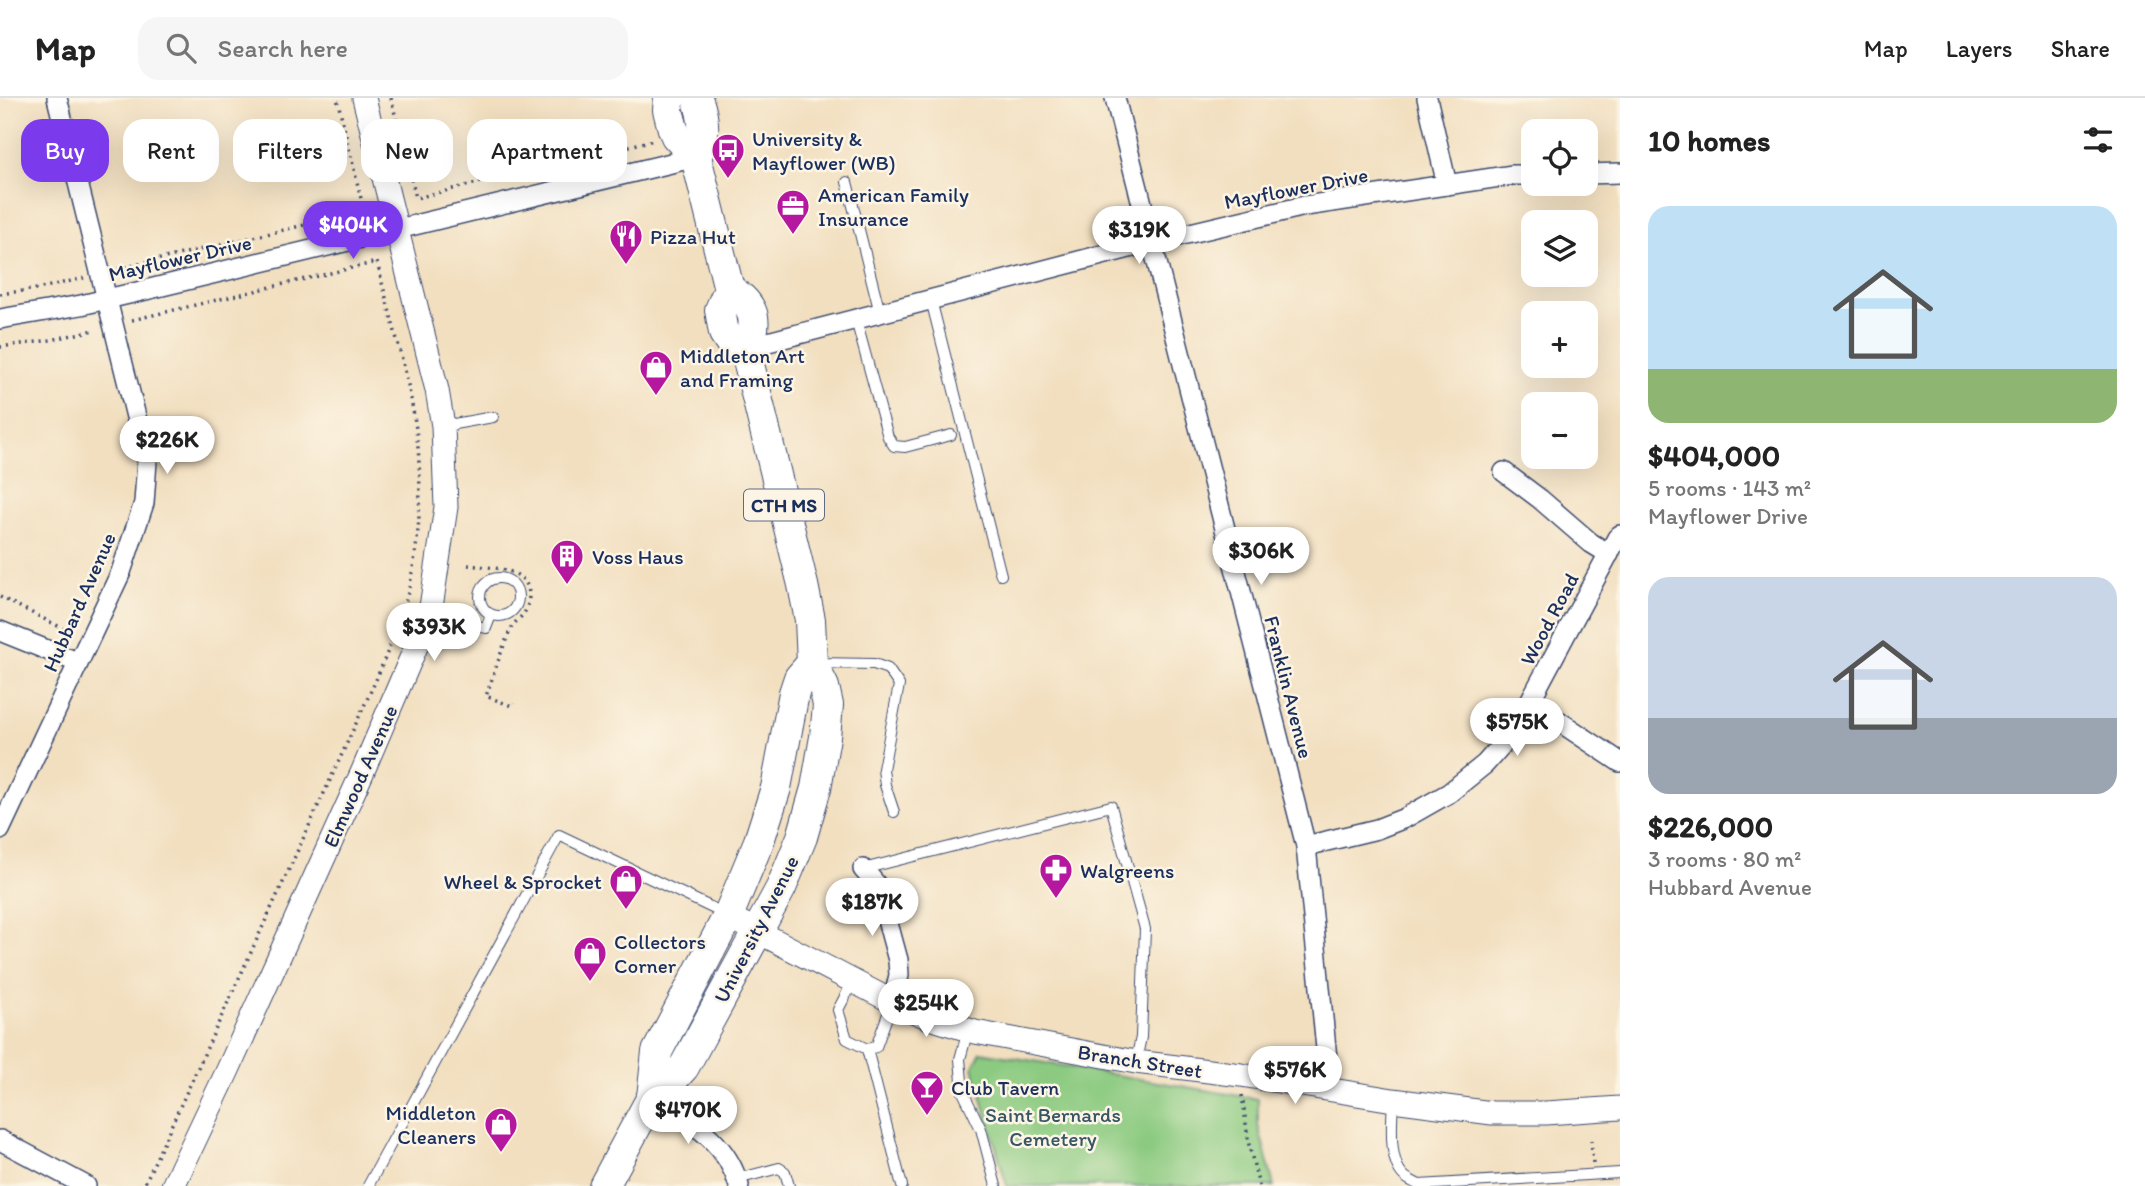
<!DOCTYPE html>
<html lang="en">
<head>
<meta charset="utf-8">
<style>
  body { margin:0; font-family:Itim,sans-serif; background:#f6f6f6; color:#222; height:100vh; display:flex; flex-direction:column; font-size:26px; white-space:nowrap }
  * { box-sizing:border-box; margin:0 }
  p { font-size:23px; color:#767676 }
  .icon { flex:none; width:38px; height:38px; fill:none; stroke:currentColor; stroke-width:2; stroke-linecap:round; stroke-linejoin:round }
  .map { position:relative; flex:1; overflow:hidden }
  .side { display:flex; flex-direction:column; background:#fff; width:525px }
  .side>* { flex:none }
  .banner { position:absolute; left:21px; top:21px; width:665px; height:63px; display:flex; gap:14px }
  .tools { position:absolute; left:1521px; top:21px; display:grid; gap:14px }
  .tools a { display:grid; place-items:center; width:77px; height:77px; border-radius:14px; background:#fff; box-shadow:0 7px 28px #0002; font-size:35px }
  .price { position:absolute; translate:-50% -60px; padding:0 16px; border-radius:24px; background:#fff; color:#222; font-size:23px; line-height:46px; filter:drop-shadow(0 2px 4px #0008) }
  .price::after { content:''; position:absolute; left:50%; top:42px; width:21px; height:16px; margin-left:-10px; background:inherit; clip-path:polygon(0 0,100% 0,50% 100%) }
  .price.on { background:#7c3aed; color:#fff }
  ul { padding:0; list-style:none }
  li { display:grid; align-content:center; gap:14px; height:371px; padding:0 28px }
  li span { display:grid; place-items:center; height:217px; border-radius:21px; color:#555 }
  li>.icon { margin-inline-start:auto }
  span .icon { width:126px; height:126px; fill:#fffc; stroke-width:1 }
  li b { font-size:30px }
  h2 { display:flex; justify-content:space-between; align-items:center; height:84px; padding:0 28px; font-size:30px }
  .tag { padding:0 24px; border-radius:21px; background:#fff; box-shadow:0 7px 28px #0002; font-size:24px; line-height:63px }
  .tag.on { background:#7c3aed; color:#fff }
  header { display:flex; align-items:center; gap:42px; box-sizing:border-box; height:98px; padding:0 35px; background:#fff; border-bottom:2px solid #e0e0e0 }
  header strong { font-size:33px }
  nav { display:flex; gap:38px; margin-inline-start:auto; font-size:24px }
  .search { width:490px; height:63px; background:#f6f6f6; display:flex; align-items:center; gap:18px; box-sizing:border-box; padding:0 24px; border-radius:21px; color:#767676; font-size:26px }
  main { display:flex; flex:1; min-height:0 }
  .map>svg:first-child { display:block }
</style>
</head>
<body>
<header>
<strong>Map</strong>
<div class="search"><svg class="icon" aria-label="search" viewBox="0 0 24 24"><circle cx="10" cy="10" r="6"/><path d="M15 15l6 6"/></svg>Search here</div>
<nav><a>Map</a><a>Layers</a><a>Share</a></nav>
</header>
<main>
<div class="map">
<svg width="1620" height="1088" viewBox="0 0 1620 1088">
  <rect width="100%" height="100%" fill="#fcf5e5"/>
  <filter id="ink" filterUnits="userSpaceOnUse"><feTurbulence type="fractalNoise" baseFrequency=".0143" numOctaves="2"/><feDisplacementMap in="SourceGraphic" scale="14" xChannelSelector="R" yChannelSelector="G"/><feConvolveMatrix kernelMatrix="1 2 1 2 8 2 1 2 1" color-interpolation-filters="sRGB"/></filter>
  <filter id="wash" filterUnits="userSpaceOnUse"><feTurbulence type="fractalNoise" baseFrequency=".00686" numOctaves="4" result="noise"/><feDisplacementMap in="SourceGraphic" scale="28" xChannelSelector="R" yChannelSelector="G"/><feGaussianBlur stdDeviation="1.57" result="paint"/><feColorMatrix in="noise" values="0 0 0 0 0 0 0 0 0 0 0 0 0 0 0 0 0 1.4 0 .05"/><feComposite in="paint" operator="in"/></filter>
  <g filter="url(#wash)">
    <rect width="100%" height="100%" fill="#f2dfc0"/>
    <path fill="#8bca80" stroke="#537c6f" stroke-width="2" d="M981,954L1258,1001V1027L1274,1088H1007L973,969Z"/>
  </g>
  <g filter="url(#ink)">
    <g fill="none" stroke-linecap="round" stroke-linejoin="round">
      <defs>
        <g id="service">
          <path d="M847,84L880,215"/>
          <path d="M931,202L1001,477"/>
          <path d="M856,222L888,339L894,348L905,349L951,337"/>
          <path d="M443,328L493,319"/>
          <circle cx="499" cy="499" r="19"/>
          <path d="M431,517L486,530L491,517"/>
          <path d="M816,565L874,566L888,571L899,587L883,671L885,687L894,714"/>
          <path d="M863,771L1111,708L1145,831L1141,939L1136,963"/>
          <path d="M853,883L838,912L847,941L867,951L876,949L892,905"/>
          <path d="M968,932L960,961L963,994L981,1031L996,1088"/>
          <path d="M867,951L902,1088"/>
          <path d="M1393,1003C1392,1023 1388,1063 1404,1078C1408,1082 1414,1084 1419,1087L1620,1075"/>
          <path d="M737,1081L779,1070L785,1074L789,1088"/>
          <path d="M368,1088L559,737L725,816"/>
        </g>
        <g id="minor">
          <path d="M1115,0L1306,748L1330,991"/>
          <path d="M1427,0L1447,87"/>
          <path d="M1586,76L1620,75"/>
          <path d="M0,221L81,207L133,195L696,59"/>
          <path d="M745,250L1152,144L1305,108L1513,77H1533"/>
          <path d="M1504,374L1540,401L1591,445L1609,456"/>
          <path d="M0,533L77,564"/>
          <path d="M1530,604L1620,664"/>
          <path d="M0,732L121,474L144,405L147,363L57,0"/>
          <path d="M1306,748L1377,731L1405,720L1449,695L1485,666L1514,633L1617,440L1620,437"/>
          <path d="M863,771L875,785L880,796L898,862L899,877L893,904"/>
          <path d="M652,999C690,1024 726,1041 739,1088"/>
          <path d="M0,1042L86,1088"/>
        </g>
        <g id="tertiary">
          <path d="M728,818L893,904L927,919L975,934L1136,964L1241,977L1393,1002L1492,1015H1546L1620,1010"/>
          <path d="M173,1088L227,974L362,675L430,516L446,409L443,328L437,292L364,0"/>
        </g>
        <g id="primary">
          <path d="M669,0L668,12L673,31L676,38L696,59L729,191L720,212L724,235L730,244L745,250"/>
          <path d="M696,59C706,39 705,21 697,0"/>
          <path d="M652,999L657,954L728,818L759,743L776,690L794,595L799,580L812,565"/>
          <path d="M604,1088L652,999L675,979L684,969L781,790L802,739L816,690L825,639L828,607L824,589L812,565L810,522L803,487L745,250C761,224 754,206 729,191"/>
        </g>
      </defs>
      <use href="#service" stroke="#3b496d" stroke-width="12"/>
      <use href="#minor" stroke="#3b496d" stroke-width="22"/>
      <use href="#tertiary" stroke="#3b496d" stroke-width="25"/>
      <use href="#primary" stroke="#3b496d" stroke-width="32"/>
      <g stroke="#3b496d" stroke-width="3.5" stroke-dasharray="2 5" stroke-linecap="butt">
        <path d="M391,0L416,100L654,42"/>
        <path d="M118,171L364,113L337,0"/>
        <path d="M0,196L37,191L84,180"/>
        <path d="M132,222L377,164C390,219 408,274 416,331C422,378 421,428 412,475C406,512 390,547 376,582L144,1087"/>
        <path d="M0,249L51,242L94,232"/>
        <path d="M468,467C493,470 539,469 527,509C524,519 515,522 511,531C501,552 494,576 486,598L512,608L513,605"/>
        <path d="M0,499L64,531"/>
        <path d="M1242,997L1249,1047L1259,1088"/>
        <path d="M1591,1042L1593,1065"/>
      </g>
      <use href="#service" stroke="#fff" stroke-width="10"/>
      <use href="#minor" stroke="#fff" stroke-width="19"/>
      <use href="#tertiary" stroke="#fff" stroke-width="23"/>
      <use href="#primary" stroke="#fff" stroke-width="30"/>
    </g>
  </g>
  <defs>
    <symbol id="bus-pin" viewBox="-11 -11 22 30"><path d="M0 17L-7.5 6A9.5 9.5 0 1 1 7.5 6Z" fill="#b5179e" stroke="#fcf5e5"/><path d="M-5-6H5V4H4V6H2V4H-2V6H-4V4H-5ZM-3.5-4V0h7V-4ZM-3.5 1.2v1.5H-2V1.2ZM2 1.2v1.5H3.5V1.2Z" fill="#fff"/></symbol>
    <symbol id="office-pin" viewBox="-11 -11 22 30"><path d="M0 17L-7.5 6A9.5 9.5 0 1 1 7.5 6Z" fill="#b5179e" stroke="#fcf5e5"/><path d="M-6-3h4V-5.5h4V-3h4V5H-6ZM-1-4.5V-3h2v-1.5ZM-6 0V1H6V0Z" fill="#fff"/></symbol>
    <symbol id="restaurant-pin" viewBox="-11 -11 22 30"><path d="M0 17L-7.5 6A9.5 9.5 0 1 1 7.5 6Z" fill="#b5179e" stroke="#fcf5e5"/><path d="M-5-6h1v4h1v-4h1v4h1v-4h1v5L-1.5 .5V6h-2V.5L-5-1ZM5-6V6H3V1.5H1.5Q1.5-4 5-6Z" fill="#fff"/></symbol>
    <symbol id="shop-pin" viewBox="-11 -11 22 30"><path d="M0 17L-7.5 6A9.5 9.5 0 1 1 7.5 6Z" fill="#b5179e" stroke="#fcf5e5"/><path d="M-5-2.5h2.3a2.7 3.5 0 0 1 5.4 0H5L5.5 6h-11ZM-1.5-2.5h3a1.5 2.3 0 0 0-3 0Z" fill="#fff"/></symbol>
    <symbol id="building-pin" viewBox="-11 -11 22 30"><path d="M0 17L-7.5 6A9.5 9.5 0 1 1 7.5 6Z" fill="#b5179e" stroke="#fcf5e5"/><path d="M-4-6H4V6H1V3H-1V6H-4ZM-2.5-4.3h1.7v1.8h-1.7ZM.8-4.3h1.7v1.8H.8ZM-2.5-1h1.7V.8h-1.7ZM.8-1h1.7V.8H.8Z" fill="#fff"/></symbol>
    <symbol id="pharmacy-pin" viewBox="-11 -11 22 30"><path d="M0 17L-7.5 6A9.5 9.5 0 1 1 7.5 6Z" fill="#b5179e" stroke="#fcf5e5"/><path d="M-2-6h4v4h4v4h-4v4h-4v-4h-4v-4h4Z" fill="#fff"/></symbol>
    <symbol id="bar-pin" viewBox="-11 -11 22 30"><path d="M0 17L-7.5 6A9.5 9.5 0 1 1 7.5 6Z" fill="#b5179e" stroke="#fcf5e5"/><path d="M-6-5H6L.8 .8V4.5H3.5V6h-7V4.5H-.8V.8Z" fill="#fff"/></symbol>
  </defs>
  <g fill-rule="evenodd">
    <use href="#bus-pin" x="709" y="33" width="38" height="52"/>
    <use href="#office-pin" x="774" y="89" width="38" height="52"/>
    <use href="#restaurant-pin" x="607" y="119" width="38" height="52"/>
    <use href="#shop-pin" x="637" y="250" width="38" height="52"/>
    <use href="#building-pin" x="548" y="439" width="38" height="52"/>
    <use href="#pharmacy-pin" x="1037" y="753" width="38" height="52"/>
    <use href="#shop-pin" x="607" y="764" width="38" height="52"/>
    <use href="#shop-pin" x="571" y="836" width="38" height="52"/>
    <use href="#bar-pin" x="908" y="970" width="38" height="52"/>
    <use href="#shop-pin" x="482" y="1007" width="38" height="52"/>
  </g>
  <g text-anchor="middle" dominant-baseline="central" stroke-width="5" stroke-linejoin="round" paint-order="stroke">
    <rect fill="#fcf5e5" stroke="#5e6a86" stroke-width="2" x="744" y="391.5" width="80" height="31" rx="5"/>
    <g font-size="19" font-weight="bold" fill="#1b2f5e">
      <text x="784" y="407">CTH MS</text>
    </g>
    <g font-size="21" fill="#1b2f5e" stroke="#fcf5e5" text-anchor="start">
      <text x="752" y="40">University &amp;<tspan x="752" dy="24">Mayflower (WB)</tspan></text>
      <text x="818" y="96">American Family<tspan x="818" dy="24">Insurance</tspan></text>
      <text x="650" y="138">Pizza Hut</text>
      <text x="680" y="257">Middleton Art<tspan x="680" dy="24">and Framing</tspan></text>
      <text x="592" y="458">Voss Haus</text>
      <text x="1080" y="772">Walgreens</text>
      <text x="602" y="783" text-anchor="end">Wheel &amp; Sprocket</text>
      <text x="614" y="843">Collectors<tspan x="614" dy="24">Corner</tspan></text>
      <text x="951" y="989">Club Tavern</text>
      <text x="476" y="1014" text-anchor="end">Middleton<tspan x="476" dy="24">Cleaners</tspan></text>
    </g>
    <g font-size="21" fill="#1b2f5e" stroke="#fcf5e5">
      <text transform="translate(1296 90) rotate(-11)">Mayflower Drive</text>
      <text transform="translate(180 160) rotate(-13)">Mayflower Drive</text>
      <text transform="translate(79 504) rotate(-66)">Hubbard Avenue</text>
      <text transform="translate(1549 521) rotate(-62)">Wood Road</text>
      <text transform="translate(1289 589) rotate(76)">Franklin Avenue</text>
      <text transform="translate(360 678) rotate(-66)">Elmwood Avenue</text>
      <text transform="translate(756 831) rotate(-63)">University Avenue</text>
      <text transform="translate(1140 963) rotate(9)">Branch Street</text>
    </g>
    <g font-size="21" fill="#375666" stroke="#fcf5e5">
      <text x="1053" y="1016">Saint Bernards<tspan x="1053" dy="24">Cemetery</tspan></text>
    </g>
  </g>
</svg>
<div class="tools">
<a><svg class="icon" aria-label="locate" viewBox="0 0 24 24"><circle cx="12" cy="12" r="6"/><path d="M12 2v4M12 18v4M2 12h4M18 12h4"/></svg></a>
<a><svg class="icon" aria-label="layers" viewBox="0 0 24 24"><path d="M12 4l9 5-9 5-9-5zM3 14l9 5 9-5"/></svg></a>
<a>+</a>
<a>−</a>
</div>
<b class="price on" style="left:353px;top:163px">$404K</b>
<b class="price" style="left:1139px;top:168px">$319K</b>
<b class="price" style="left:167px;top:378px">$226K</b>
<b class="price" style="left:1261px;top:489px">$306K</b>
<b class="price" style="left:434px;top:565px">$393K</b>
<b class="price" style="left:1517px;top:660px">$575K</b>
<b class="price" style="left:872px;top:840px">$187K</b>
<b class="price" style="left:926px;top:941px">$254K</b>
<b class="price" style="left:1295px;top:1008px">$576K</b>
<b class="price" style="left:688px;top:1048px">$470K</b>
<div class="banner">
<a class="tag on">Buy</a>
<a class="tag">Rent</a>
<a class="tag">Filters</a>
<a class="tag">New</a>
<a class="tag">Apartment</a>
</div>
</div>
<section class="side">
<h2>10 homes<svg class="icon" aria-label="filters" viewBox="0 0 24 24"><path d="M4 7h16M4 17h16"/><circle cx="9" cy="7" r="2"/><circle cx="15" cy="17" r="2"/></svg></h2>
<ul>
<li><span style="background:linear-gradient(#bfe0f5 75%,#8fb573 0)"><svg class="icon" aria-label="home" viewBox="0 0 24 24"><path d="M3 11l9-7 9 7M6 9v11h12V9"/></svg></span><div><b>$404,000</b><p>5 rooms · 143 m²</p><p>Mayflower Drive</p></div></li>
<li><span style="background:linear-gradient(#c9d6e8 65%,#9aa5b1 0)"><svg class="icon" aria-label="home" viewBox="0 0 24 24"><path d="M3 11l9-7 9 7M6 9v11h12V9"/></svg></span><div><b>$226,000</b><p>3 rooms · 80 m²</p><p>Hubbard Avenue</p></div></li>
</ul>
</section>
</main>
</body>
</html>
